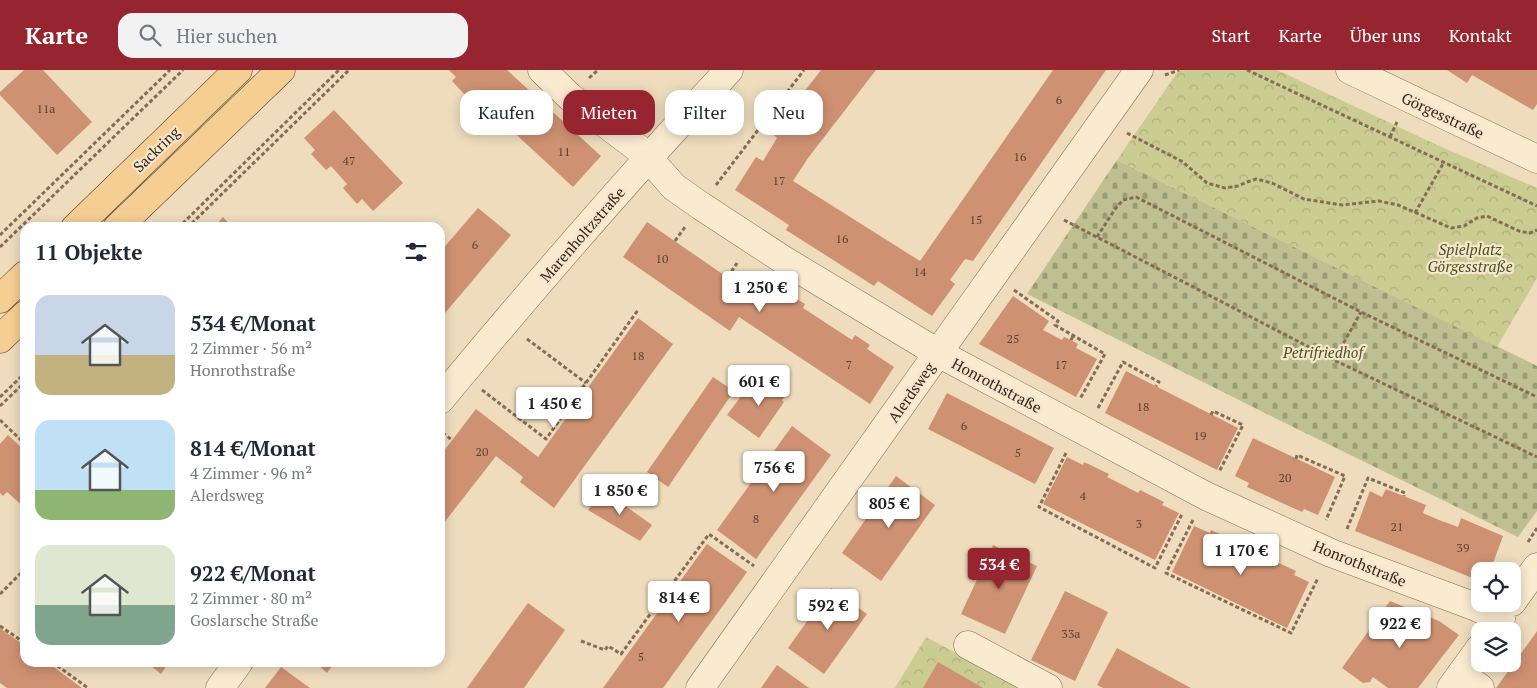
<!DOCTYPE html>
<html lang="de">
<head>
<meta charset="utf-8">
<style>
  body { margin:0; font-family:"PT Serif",serif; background:#f2f2f3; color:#1f2937; height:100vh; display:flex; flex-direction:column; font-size:19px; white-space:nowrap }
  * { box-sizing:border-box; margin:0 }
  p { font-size:16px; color:#747a83 }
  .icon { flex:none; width:28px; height:28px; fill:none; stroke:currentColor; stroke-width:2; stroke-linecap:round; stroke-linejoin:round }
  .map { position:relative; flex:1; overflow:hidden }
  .side { position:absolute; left:20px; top:152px; width:425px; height:445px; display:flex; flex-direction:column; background:#fff; border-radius:15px; box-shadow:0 2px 12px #0003 }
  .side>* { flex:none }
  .hud { position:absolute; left:460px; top:20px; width:475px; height:45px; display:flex; gap:10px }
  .controls { position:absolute; left:1471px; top:492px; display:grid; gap:10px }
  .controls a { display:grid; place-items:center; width:50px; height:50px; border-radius:10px; background:#fff; box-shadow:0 2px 12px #0003; font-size:25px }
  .price { position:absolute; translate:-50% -42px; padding:0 11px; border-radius:5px; background:#fff; color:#222; font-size:16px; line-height:32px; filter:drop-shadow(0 1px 2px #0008) }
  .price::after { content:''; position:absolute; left:50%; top:30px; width:15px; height:11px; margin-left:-8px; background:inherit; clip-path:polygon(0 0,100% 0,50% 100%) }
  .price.active { background:#96252f; color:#fff }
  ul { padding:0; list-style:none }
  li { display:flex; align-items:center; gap:15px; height:125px; padding:0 15px }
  li span { display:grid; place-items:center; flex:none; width:140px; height:100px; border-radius:15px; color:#555 }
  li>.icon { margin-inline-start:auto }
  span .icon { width:60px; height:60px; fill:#fffc; stroke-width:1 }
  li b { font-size:21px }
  h2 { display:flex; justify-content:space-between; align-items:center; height:60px; padding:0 15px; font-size:21px }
  .tag { padding:0 18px; border-radius:15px; background:#fff; box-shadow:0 2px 12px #0003; font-size:18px; line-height:45px }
  .tag.active { background:#96252f; color:#fff }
  header { display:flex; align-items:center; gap:30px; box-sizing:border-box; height:70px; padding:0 25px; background:#96252f; color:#fff }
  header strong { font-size:24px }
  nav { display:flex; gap:28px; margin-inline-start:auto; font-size:18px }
  .search { width:350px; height:45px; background:#f2f2f3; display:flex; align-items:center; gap:12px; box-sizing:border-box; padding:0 18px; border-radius:15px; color:#747a83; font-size:19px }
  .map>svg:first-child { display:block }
</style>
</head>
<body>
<header>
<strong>Karte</strong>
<div class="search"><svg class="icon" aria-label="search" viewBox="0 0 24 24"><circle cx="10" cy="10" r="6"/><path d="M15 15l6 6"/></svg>Hier suchen</div>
<nav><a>Start</a><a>Karte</a><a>Über uns</a><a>Kontakt</a></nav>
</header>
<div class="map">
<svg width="1537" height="618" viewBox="0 0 1537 618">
  <defs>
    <pattern id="cemetery-stones" width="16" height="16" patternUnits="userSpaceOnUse" patternTransform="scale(1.25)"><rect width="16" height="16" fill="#bec091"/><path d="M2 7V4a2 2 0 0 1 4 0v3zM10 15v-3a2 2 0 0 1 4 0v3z" fill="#9b9c76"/></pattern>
    <pattern id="park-crowns" width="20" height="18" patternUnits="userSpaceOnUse" patternTransform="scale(1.25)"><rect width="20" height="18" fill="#cacc91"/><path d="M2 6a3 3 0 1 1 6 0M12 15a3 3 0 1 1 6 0" fill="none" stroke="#aeaf7c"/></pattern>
  </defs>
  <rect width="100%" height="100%" fill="#eedcbd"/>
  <path fill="url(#cemetery-stones)" d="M1117,90L1537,296V441L1518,467L1283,352L1027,224Z"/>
  <g fill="url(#park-crowns)">
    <path d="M1179,0H1277L1437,75L1537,118V208L1497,277L1117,90Z"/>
    <path d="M926,567L1022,618H895Z"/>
  </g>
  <g fill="#ce9172">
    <path d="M24,0H43L92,52L57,85L0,25V22Z"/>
    <path d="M449,0H507L601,86L573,117L471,23L467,27L452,11L456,7Z"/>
    <path d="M821,0H876L808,88L793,111L920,191L1053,0H1106L973,191L965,189L950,210L955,214L932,246L878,211L874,216L786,160L789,155L735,120L756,87L763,91L777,68L772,63Z"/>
    <path d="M1447,0H1537V34L1533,40L1472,5L1467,13Z"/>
    <path d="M334,40L403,113L373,141L362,129L357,134L343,118L347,114L331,96L326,100L311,84L315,80L304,68Z"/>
    <path d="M478,138L511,165L440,249V182Z"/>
    <path d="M223,147L233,158H213Z"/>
    <path d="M647,152L753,225L761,212L789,230L792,226L805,234L803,238L852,270L855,265L870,275L867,279L894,297L870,334L739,247L730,261L623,187Z"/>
    <path d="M1013,226L1049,251L1043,260L1062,270L1064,267L1071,270L1078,274L1076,278L1097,289L1076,327L979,274Z"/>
    <path d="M638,248L673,274L554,438L520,412L523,407L496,386L440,458V386L476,339L538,387Z"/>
    <path d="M1126,301L1238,358L1217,400L1105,343Z"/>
    <path d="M713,307L734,321L668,417L647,402Z"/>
    <path d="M772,308L789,321L782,330L784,332L759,368L727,345L751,313L761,320L763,316L765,318Z"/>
    <path d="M947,323L1054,378L1035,414L928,359Z"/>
    <path d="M792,356L831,385L756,489L717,460Z"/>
    <path d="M8,365L25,381V438L7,422L3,426L0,423V374Z"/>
    <path d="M1253,368L1335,407L1318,445L1304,439L1302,442L1247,417L1249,413L1235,406Z"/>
    <path d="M1067,387L1083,395L1084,392L1109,404L1107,407L1123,415L1138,423L1140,420L1164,432L1162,435L1179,443L1155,490L1043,434Z"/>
    <path d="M896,406L935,435L881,511L842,483Z"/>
    <path d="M1386,419L1426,435L1423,443L1439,450L1458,457L1461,448L1503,466L1492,496L1486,494L1483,501H1480V511L1355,461L1370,421L1382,427Z"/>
    <path d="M603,420L652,455L640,471L588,440Z"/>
    <path d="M1194,456L1210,463L1211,460L1239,473L1237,477L1266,491L1268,488L1296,501L1294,505L1309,512L1287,558L1172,502Z"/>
    <path d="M707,474L747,502L727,530L663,618H603Z"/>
    <path d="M993,475L1037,496L1005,564L961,544Z"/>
    <path d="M831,518L867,544L824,604L788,578Z"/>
    <path d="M1065,521L1108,542L1075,611L1031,590Z"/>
    <path d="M1390,531L1439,551L1459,565L1418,618H1388L1373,607L1370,612L1363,613L1342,598Z"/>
    <path d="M528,533L565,560L524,618H467Z"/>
    <path d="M0,558L25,576V592H47L82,618H7L0,613Z"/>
    <path d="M1537,561V618H1496L1530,571Z"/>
    <path d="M1117,578L1176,610L1191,618H1103L1097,615Z"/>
    <path d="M146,592H169L161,604Z"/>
    <path d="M315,592H335L327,603Z"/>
    <path d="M938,592L983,618H923Z"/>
    <path d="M777,595L809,618H761Z"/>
    <path d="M281,597L310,618H265Z"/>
  </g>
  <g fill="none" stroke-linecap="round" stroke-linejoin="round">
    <defs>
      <g id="minor">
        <path d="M542,0L570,27L643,82L674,117L701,136L782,189L938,283L1206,426L1331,483L1476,537L1501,549"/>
        <path d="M1350,0L1537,89"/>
        <path d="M440,330C533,218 629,107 729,0"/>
        <path d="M1512,532L1537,497"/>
        <path d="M968,575L1048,618"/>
        <path d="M1461,604L1480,618"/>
        <path d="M220,618L239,592"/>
        <path d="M700,618L1139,0"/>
        <path d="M1451,618L1480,578"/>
      </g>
      <g id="major">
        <path d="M75,158L238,0"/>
        <path d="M117,158L281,0"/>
        <path d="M0,229L25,205"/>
        <path d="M0,269L25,245"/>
      </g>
    </defs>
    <use href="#minor" stroke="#866c56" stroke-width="29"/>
    <use href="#major" stroke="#543a2b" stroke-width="29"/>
    <g stroke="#866c56" stroke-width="3" stroke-dasharray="4 2.5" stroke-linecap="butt">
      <path d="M1247,0L1537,136"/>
      <path d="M1165,5L1179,0"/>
      <path d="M589,8L598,0"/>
      <path d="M1127,63L1183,92L1207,113L1225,118L1238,116L1247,112L1256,109L1272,113L1304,129L1342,135L1379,131L1398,135L1451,158L1464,156L1477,148L1487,146L1519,161L1530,163L1537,160"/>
      <path d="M1390,67L1397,52"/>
      <path d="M716,115L804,0"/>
      <path d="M1415,143L1444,92"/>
      <path d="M1064,150L1334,290L1537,387"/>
      <path d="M178,158L339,0"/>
      <path d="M187,158L349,0"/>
      <path d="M0,165L170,0"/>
      <path d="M1097,167L1115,139L1123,130L1136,127L1361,242L1537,327"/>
      <path d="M675,171L685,157"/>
      <path d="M0,177L183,0"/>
      <path d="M728,207L737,193"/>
      <path d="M1014,220L1058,251L1055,255L1105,284L1080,329"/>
      <path d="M527,269L586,313"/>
      <path d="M1071,270L1073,266"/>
      <path d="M1334,290L1361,242"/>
      <path d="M482,320L546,369L638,240"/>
      <path d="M0,327L25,303"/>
      <path d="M0,336L25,312"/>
      <path d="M1098,338L1123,292L1159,312L1156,316"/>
      <path d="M1211,345L1213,341L1243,355L1219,402"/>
      <path d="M0,350L25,374"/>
      <path d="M442,358L440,361L452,370"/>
      <path d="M1066,383L1039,437L1155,498L1182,444"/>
      <path d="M1296,389L1297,385L1345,406L1326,450"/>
      <path d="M1193,450L1166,503L1291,563L1318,508"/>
      <path d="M1347,459L1368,408L1405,423L1404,426"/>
      <path d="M1528,472L1537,458"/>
      <path d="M0,524L25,499"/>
      <path d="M0,556L25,573"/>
      <path d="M581,571L605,580L608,576L621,584L709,464L754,496"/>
      <path d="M52,592L88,618"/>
    </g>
    <use href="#minor" stroke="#f9ead0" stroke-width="28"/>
    <use href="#major" stroke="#f4ce93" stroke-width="28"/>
  </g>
  <g text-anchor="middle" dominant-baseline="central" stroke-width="4.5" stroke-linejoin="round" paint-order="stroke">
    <g font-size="12" fill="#5b4131">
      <text x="1059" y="29">6</text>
      <text x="46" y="38">11a</text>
      <text x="564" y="81">11</text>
      <text x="1020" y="86">16</text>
      <text x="349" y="90">47</text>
      <text x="779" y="110">17</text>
      <text x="976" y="149">15</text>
      <text x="842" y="168">16</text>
      <text x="475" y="174">6</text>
      <text x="662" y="188">10</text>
      <text x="920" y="201">14</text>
      <text x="1013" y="268">25</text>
      <text x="638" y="285">18</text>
      <text x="849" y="294">7</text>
      <text x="1061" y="294">17</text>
      <text x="1143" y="336">18</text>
      <text x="964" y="355">6</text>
      <text x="1200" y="365">19</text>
      <text x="482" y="381">20</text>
      <text x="1018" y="382">5</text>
      <text x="1285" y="407">20</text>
      <text x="1083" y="425">4</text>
      <text x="756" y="448">8</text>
      <text x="1139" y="453">3</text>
      <text x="1397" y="456">21</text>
      <text x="1463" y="477">39</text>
      <text x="1071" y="563">33a</text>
      <text x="641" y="586">5</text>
    </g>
    <g font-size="15" fill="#35261b" stroke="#f6e6cd">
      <text transform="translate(1443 45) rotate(25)">Görgesstraße</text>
      <text transform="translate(156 79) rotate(-44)">Sackring</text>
      <text transform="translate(582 164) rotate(-49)">Marenholtzstraße</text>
      <text transform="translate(997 315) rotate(28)">Honrothstraße</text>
      <text transform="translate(911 322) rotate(-55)">Alerdsweg</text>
      <text transform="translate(1360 493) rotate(22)">Honrothstraße</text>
    </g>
    <g font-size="15" font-style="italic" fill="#4a5221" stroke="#f6e6cd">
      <text x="1470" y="179">Spielplatz<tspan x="1470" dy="17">Görgesstraße</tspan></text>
      <text x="1323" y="282">Petrifriedhof</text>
    </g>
  </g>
</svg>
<div class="controls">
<a><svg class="icon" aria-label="locate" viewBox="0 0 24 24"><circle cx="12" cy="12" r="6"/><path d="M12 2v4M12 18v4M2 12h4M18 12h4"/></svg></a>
<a><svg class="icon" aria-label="layers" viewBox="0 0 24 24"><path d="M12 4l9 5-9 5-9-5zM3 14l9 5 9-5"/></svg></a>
</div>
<b class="price" style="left:760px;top:243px">1 250 €</b>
<b class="price" style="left:759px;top:337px">601 €</b>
<b class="price" style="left:554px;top:359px">1 450 €</b>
<b class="price" style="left:774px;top:423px">756 €</b>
<b class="price" style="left:620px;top:446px">1 850 €</b>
<b class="price" style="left:889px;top:459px">805 €</b>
<b class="price" style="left:1241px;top:506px">1 170 €</b>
<b class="price active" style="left:999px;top:520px">534 €</b>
<b class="price" style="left:679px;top:553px">814 €</b>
<b class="price" style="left:828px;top:561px">592 €</b>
<b class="price" style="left:1400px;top:579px">922 €</b>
<div class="hud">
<a class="tag">Kaufen</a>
<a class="tag active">Mieten</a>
<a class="tag">Filter</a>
<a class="tag">Neu</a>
</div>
<section class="side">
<h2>11 Objekte<svg class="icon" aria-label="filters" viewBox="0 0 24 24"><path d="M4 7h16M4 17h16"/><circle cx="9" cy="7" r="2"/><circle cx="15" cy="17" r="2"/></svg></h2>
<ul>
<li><span style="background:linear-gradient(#c9d6e8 60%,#c2b280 0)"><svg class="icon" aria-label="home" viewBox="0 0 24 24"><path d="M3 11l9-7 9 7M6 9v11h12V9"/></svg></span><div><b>534 €/Monat</b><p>2 Zimmer · 56 m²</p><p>Honrothstraße</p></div></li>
<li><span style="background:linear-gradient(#bfe0f5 70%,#8fb573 0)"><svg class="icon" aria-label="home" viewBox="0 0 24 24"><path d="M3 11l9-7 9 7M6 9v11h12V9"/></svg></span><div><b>814 €/Monat</b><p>4 Zimmer · 96 m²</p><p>Alerdsweg</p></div></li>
<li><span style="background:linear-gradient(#dfe7d0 60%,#7fa58c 0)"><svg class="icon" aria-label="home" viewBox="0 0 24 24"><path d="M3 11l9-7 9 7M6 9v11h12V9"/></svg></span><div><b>922 €/Monat</b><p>2 Zimmer · 80 m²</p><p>Goslarsche Straße</p></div></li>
</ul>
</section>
</div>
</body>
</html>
